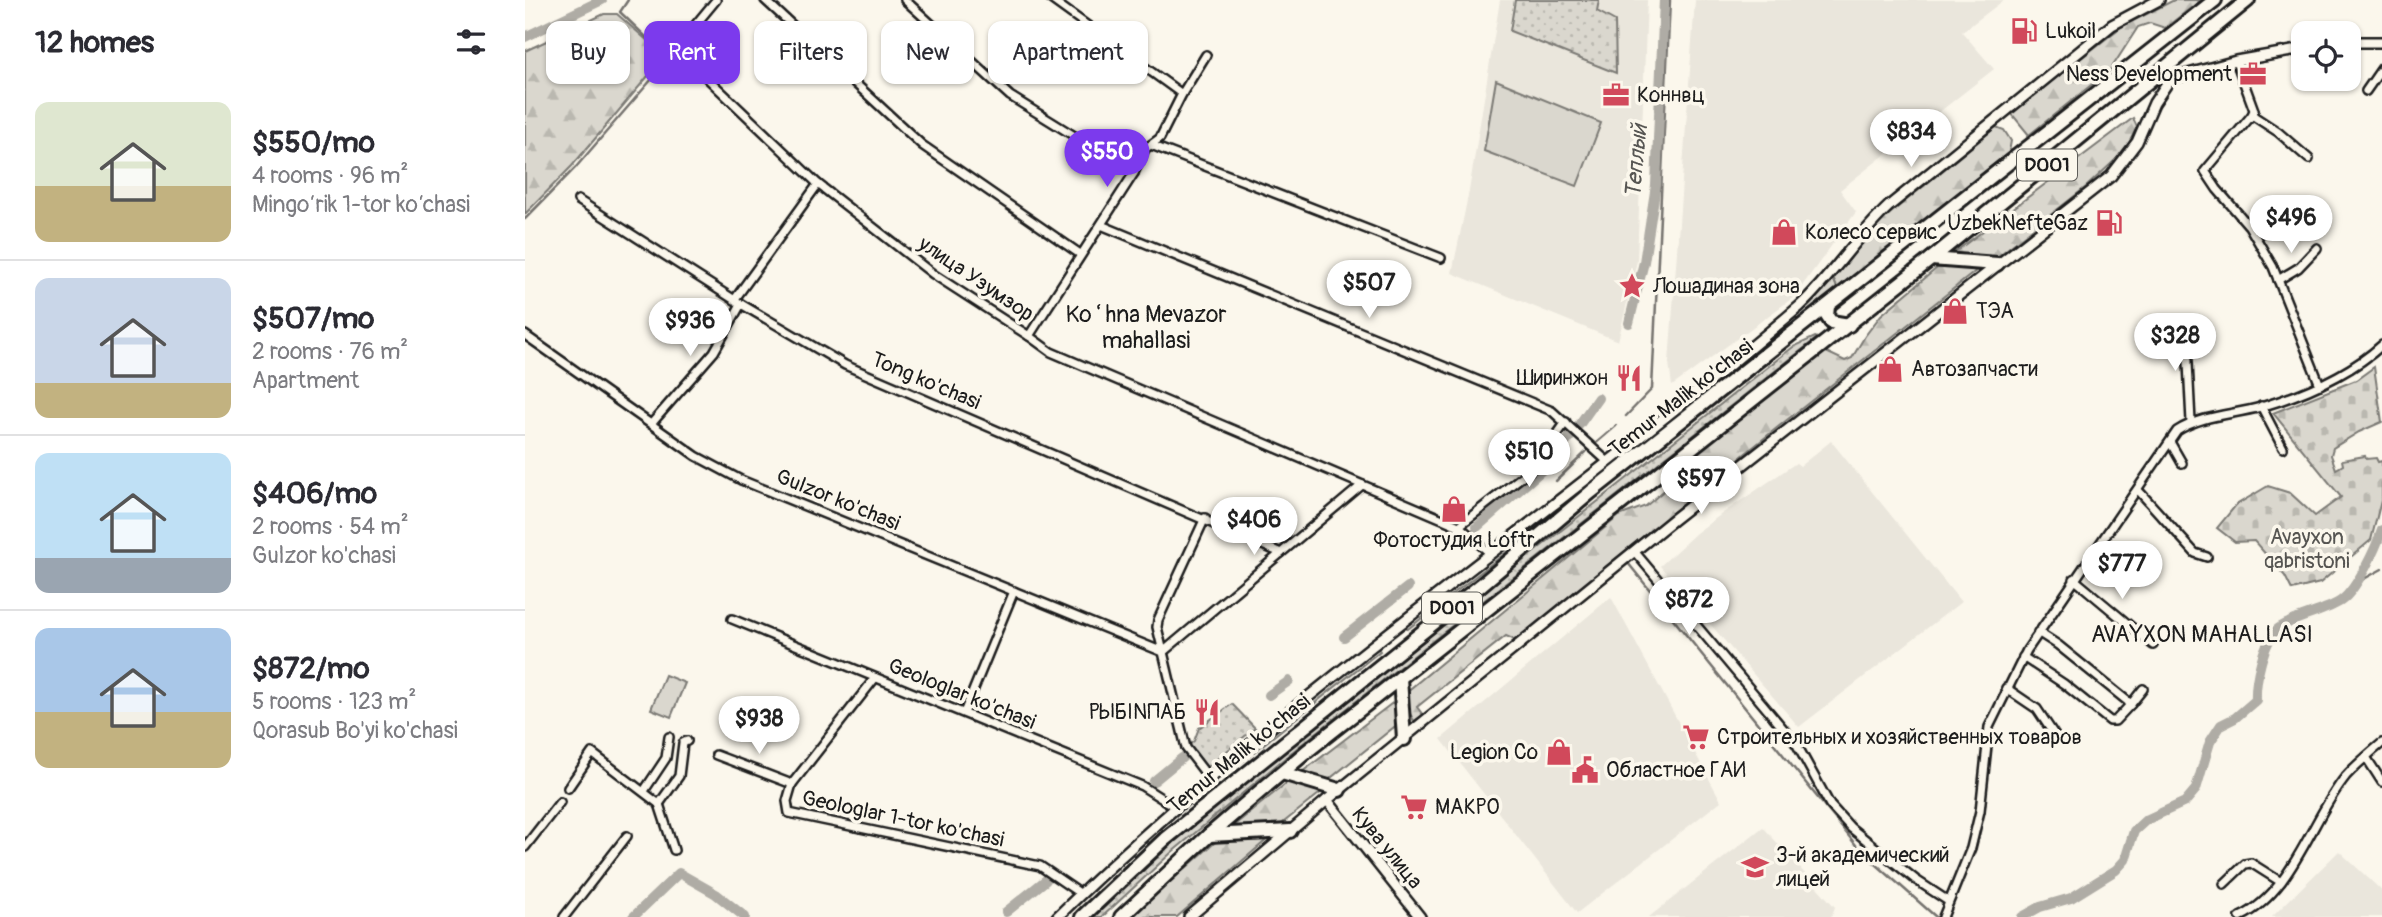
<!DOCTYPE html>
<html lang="en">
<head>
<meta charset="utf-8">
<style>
  body { margin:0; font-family:Pangolin,sans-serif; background:#f2f2f3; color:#2b2b33; height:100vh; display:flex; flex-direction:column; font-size:26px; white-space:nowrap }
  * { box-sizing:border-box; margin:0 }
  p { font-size:23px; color:#7c7c81 }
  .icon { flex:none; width:38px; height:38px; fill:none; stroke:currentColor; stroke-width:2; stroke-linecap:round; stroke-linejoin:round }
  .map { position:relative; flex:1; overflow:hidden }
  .panel { display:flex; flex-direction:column; background:#fff; width:525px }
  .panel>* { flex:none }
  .hud { position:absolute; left:21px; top:21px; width:665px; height:63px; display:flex; gap:14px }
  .fabs { position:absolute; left:1766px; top:21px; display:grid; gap:14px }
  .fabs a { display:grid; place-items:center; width:70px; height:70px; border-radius:14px; background:#fff; box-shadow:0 2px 5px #0004; font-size:35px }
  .price { position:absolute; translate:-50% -60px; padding:0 16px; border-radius:24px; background:#fff; color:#222; font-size:23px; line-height:46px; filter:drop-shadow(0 2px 4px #0008) }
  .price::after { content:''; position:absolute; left:50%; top:42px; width:21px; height:16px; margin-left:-10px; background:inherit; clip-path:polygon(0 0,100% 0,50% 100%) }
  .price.on { background:#7c3aed; color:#fff }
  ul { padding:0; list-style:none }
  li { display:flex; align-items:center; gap:21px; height:175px; padding:0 35px }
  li+li { border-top:2px solid #e1e1e2 }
  li span { display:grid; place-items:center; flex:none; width:196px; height:140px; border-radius:14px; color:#555 }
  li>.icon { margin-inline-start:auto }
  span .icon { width:84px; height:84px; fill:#fffc; stroke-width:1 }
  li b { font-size:30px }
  h2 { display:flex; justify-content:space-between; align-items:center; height:84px; padding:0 35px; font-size:30px }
  .tag { padding:0 24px; border-radius:14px; background:#fff; box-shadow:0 2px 5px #0004; font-size:24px; line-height:63px }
  .tag.on { background:#7c3aed; color:#fff }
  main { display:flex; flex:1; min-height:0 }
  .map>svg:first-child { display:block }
</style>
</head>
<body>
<main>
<section class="panel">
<h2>12 homes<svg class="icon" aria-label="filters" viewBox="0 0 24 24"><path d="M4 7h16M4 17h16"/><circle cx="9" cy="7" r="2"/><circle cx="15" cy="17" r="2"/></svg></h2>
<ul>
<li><span style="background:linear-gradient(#dfe7d0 60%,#c2b280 0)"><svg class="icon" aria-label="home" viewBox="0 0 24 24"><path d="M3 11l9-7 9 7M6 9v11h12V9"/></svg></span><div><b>$550/mo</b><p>4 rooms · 96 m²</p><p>Mingo‘rik 1-tor ko‘chasi</p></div></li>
<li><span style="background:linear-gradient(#c9d6e8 75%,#c2b280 0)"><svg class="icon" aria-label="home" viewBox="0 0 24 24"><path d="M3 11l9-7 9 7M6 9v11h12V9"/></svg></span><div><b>$507/mo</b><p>2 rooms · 76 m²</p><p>Apartment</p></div></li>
<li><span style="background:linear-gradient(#bfe0f5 75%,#9aa5b1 0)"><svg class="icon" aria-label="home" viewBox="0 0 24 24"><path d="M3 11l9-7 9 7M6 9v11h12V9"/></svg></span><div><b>$406/mo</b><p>2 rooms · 54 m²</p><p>Gulzor ko'chasi</p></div></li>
<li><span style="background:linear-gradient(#a9c7e8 60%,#c2b280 0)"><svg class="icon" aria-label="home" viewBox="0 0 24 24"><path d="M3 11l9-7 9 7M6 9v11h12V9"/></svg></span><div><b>$872/mo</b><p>5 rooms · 123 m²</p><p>Qorasub Bo'yi ko'chasi</p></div></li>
</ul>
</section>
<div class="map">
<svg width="1857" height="917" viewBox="0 0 1857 917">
  <defs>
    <pattern id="grass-dots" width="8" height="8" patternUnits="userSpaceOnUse" patternTransform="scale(1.75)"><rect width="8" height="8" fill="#dad7ce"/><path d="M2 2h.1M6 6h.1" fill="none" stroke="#bab8b0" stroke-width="1.8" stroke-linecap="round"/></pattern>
    <pattern id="forest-firs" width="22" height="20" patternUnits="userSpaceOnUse" patternTransform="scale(1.75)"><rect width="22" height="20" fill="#dad7ce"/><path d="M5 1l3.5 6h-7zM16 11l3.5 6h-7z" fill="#bab8b0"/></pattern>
    <pattern id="cemetery-stones" width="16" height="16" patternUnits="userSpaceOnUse" patternTransform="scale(1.75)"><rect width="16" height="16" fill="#dad7ce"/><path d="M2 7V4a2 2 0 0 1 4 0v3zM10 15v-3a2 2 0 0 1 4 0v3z" fill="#bab8b0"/></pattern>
  </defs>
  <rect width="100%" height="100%" fill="#fbf7ec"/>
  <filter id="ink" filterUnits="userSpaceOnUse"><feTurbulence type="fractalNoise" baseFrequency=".0143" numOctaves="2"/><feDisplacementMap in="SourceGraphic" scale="14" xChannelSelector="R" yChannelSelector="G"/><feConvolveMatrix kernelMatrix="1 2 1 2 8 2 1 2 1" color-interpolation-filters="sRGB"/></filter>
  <g filter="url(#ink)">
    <g fill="#eae6dc">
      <path d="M975,0H1122L1112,261L1093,341L927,273L944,191Z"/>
      <path d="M1170,0H1479L1437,32L1469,69L1315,190L1331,212L1269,297L1147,386L1144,363Z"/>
      <path d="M1306,441L1436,602L1274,727L1135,566L1171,533L1198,513L1271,463L1275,466Z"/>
      <path d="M1086,597L1196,801L1052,913L916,739Z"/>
      <path d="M1238,827L1310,907L1306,917H1124Z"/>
      <path d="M1814,851L1857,891V917H1747Z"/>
    </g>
    <g fill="url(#grass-dots)" stroke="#7b7a75" stroke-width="2">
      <path d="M990,0H1074L1072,11L1090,21L1091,73L985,31Z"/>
      <path d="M1308,278L1313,290L1195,383L1186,382L1284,305Z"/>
      <path d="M1290,337L1292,338L772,748L646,853L577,917H569L641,849L770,741L1268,347Z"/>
      <path d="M1057,486L1055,495L883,629L880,626Z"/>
      <path d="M852,647L855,651L704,772L693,774Z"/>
      <path d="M707,704L730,728L681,768L664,745L669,741L674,728Z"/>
    </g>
    <g fill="url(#forest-firs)" stroke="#7b7a75" stroke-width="2">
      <path d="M1649,0H1676L1640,28L1625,23L1613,27L1586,69L1504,135L1486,113L1596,27Z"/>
      <path d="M79,14H92L140,56L47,166L0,214V51Z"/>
      <path d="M1608,118L1612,127L1600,151L1561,187L1468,260L1426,255Z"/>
      <path d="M1471,127L1479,130L1486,141L1484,152L1313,290L1308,278L1356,221Z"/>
      <path d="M1456,267L1253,427L990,640L981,636L892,707L898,715L889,721L882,708L880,693L1094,516L1121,506L1143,487L1145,474L1299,351L1320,361L1327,358L1340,336L1356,315L1412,268Z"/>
      <path d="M870,701L874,723L802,781L777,772Z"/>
      <path d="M764,781L799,790L754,826L707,827Z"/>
      <path d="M745,837L652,917H605L695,838Z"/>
    </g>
    <path fill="url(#cemetery-stones)" stroke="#7b7a75" stroke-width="2" d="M1849,367L1857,422L1834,432L1808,448L1806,455L1811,469L1818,465L1817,460L1840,456L1841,459L1851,458L1853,462L1857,461V497L1846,540L1795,583L1767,590L1760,576L1729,541L1710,542L1692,528L1711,505L1743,486L1765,493L1790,516L1816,497L1748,413L1831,380Z"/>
    <g fill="#dad7ce" stroke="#7b7a75" stroke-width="2">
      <path d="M971,80L1076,123L1052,186L959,151Z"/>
      <path d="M140,675L160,683L146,717L126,709Z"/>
    </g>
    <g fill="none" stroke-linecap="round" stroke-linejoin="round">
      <g stroke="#74726e" stroke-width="2.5">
        <path d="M103,0L95,12L144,59"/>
        <path d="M0,219L51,167L152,50"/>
        <path d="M1101,416L1127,389L1145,0"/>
        <path d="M1070,444L1091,426"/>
        <path d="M1031,481L1061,452"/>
        <path d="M1103,563L1335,850L1411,917"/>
        <path d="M1828,585L1857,569"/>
      </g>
      <g stroke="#afaca5" stroke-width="10">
        <path d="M0,37L77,0"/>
        <path d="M1104,323L1119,262L1131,185L1139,0"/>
        <path d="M1054,425L1073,398"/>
        <path d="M952,527L1025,463L1045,437"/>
        <path d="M819,637L883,587"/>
        <path d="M744,695L764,681"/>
        <path d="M629,781L657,758"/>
        <path d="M481,912L521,880"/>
        <path d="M108,917L154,873L191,894L220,917"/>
        <path d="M1497,917L1515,907L1546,898L1591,870L1600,860L1609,831L1621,820L1660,802L1671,789L1685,742L1696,725L1710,718L1731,700C1730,682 1738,641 1753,629C1768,617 1801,612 1817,600C1832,589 1851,548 1857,530"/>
      </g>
      <defs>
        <g id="minor">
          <path d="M191,0L152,47L156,53L293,184L408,274L504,336L526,352L934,526L966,554"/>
          <path d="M240,0L397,145L555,254"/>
          <path d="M380,0L485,96L609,173"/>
          <path d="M527,0L657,94"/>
          <path d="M1711,61L1729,110L1727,115L1680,171L1692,189L1724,226L1748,267L1795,385"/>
          <path d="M1841,91L1857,68"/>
          <path d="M1727,115L1753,132L1784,159"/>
          <path d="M626,145L916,258"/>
          <path d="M53,200L216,304L320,365L756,553"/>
          <path d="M576,225L1027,411L1083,462"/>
          <path d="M1753,280L1773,268L1792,248"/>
          <path d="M210,299L293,184"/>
          <path d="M1661,323L1666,422"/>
          <path d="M0,335L171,456L216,480L638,652L661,748L684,778"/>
          <path d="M504,336L609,173L620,149L635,138L657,94L681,55"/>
          <path d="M1736,406L1758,448"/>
          <path d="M127,423L189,352L216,304"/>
          <path d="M1645,442L1657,463"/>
          <path d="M1613,490L1670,553L1682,557"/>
          <path d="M680,518L633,620L632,627L638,652L837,485"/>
          <path d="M934,526L1009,467L1041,422"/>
          <path d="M1109,551L1272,745L1305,805L1326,828L1391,880L1423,901"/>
          <path d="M1549,579L1628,645"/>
          <path d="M207,619L617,786L650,807"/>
          <path d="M1513,632L1533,645L1606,704L1618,689"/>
          <path d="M1498,657L1539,684L1585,721H1590L1606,704"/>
          <path d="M350,678L267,784L262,801L264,813L515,866L556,894"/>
          <path d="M1481,688L1512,709L1530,736"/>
          <path d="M439,713L489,591"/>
          <path d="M191,755L267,784"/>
          <path d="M1841,757L1857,782"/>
          <path d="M43,788L67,753L134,804L154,776L158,743L162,741"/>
          <path d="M119,791L141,758L144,737"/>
          <path d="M134,804L149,850"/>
          <path d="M0,847L35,802"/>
          <path d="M1699,884L1720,864L1726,863L1756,882"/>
          <path d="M39,917L102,836"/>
          <path d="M1418,917L1446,848L1455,811L1464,727L1502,650L1652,431C1677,415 1707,415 1736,407C1779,394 1823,376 1857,345"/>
          <path d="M1715,917C1768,892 1786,819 1821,776C1832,764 1845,753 1857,743"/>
        </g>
        <g id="tertiary">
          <path d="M1824,42H1857"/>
          <path d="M1641,75L1645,79L1711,61L1778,49"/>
          <path d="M802,800L895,917"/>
          <path d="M532,917C762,693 1032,514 1275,306C1308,275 1331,237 1364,206L1587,25L1634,0"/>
          <path d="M664,917L802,800L1149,519L1586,176L1612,142L1629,103L1645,79"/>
        </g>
        <g id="trunk">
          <path d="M1406,259L1472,264"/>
          <path d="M1303,306L1302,316L1306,322L1324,325"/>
          <path d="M875,678L879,739"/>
          <path d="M757,773L814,790"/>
          <path d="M684,835L765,831"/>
          <path d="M557,917L640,839L956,585L1066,492L1690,0"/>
          <path d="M596,917L684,835L781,752L1406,259L1723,0"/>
        </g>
      </defs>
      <use href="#minor" stroke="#1c1c1c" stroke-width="12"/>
      <use href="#tertiary" stroke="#1c1c1c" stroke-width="14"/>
      <use href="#trunk" stroke="#1c1c1c" stroke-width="18"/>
      <use href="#minor" stroke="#fbf7ec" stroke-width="7"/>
      <use href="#tertiary" stroke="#fbf7ec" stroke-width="9"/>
      <use href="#trunk" stroke="#fbf7ec" stroke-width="12"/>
    </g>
  </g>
  <defs>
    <symbol id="fuel-bare" viewBox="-9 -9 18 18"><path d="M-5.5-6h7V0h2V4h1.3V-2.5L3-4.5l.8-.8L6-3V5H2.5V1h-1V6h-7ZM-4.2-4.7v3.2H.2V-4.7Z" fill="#d1495b" stroke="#fbf7ec" stroke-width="2.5" paint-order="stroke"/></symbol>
    <symbol id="office-bare" viewBox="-9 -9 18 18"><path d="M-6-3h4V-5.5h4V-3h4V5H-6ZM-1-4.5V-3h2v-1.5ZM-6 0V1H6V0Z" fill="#d1495b" stroke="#fbf7ec" stroke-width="2.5" paint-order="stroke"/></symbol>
    <symbol id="shop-bare" viewBox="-9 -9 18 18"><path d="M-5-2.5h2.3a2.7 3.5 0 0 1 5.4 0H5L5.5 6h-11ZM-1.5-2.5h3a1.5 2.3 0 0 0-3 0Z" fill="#d1495b" stroke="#fbf7ec" stroke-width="2.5" paint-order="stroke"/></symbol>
    <symbol id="sight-bare" viewBox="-9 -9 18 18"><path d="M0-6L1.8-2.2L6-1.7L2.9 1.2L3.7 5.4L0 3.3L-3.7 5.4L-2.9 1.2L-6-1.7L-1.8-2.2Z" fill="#d1495b" stroke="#fbf7ec" stroke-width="2.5" paint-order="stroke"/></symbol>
    <symbol id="restaurant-bare" viewBox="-9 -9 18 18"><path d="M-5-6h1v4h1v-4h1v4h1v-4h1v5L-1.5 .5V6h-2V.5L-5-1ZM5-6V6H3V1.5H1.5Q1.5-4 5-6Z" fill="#d1495b" stroke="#fbf7ec" stroke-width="2.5" paint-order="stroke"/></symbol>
    <symbol id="supermarket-bare" viewBox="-9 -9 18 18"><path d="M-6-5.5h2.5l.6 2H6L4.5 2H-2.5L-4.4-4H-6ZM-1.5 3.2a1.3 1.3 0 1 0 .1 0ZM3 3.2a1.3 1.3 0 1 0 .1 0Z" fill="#d1495b" stroke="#fbf7ec" stroke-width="2.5" paint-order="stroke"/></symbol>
    <symbol id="civic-bare" viewBox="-9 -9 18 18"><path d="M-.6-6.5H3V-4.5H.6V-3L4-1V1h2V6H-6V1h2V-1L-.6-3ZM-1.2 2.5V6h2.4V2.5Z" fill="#d1495b" stroke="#fbf7ec" stroke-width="2.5" paint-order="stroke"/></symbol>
    <symbol id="university-bare" viewBox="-9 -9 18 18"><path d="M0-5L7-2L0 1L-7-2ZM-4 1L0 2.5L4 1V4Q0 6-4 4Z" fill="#d1495b" stroke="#fbf7ec" stroke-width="2.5" paint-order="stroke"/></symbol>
  </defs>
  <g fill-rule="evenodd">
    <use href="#fuel-bare" x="1480" y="12" width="38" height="38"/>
    <use href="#office-bare" x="1709" y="55" width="38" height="38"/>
    <use href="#office-bare" x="1072" y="76" width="38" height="38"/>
    <use href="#fuel-bare" x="1565" y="204" width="38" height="38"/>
    <use href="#shop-bare" x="1240" y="213" width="38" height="38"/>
    <use href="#sight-bare" x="1088" y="267" width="38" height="38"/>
    <use href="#shop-bare" x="1411" y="292" width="38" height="38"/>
    <use href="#shop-bare" x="1346" y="350" width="38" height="38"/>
    <use href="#restaurant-bare" x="1085" y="359" width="38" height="38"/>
    <use href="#shop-bare" x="910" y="490" width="38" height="38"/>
    <use href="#restaurant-bare" x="663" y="693" width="38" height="38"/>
    <use href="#supermarket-bare" x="1152" y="718" width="38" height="38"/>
    <use href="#shop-bare" x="1015" y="733" width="38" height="38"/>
    <use href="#civic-bare" x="1041" y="751" width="38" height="38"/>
    <use href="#supermarket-bare" x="870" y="788" width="38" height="38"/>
    <use href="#university-bare" x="1211" y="848" width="38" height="38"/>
  </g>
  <g text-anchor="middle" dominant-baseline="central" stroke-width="7" stroke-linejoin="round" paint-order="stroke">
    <g fill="#fbf7ec" stroke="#5f5e5a" stroke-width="2">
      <rect x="1492" y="149.5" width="60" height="31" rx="5"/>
      <rect x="897" y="592.5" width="60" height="31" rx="5"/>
    </g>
    <g font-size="19" font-weight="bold" fill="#1c1c1c">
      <text x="1522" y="165">D001</text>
      <text x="927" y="608">D001</text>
    </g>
    <g font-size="21" fill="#1c1c1c" stroke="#fbf7ec" text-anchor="start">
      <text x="1520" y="31">Lukoil</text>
      <text x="1707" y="74" text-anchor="end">Ness Development</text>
      <text x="1112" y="95">Коннвц</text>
      <text x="1563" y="223" text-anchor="end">UzbekNefteGaz</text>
      <text x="1280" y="232">Колесо сервис</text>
      <text x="1128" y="286">Лошадиная зона</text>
      <text x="1451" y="311">ТЭА</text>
      <text x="1386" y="369">Автозапчасти</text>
      <text x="1083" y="378" text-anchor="end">Ширинжон</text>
      <text x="929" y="540" text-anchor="middle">Фотостудия Loftr</text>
      <text x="661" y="712" text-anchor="end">РЫБINПАБ</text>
      <text x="1192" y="737">Строительных и хозяйственных товаров</text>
      <text x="1013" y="752" text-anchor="end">Legion Co</text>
      <text x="1081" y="770">Областное ГАИ</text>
      <text x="910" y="807">МАКРО</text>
      <text x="1251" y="855">3-й академический<tspan x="1251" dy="24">лицей</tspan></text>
    </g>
    <g font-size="21" fill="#1c1c1c" stroke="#fbf7ec">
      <text transform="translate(451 279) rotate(34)">улица Узумзор</text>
      <text transform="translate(401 381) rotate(23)">Tong ko'chasi</text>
      <text transform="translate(1156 398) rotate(-38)">Temur Malik ko'chasi</text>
      <text transform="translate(313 500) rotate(22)">Gulzor ko'chasi</text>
      <text transform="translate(437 694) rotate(22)">Geologlar ko'chasi</text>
      <text transform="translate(714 754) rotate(-39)">Temur Malik ko'chasi</text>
      <text transform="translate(378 819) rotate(12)">Geologlar 1-tor ko'chasi</text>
      <text transform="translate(862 848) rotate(51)">Кува улица</text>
    </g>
    <g font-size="21" fill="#555451" stroke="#fbf7ec">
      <text x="1782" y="537">Avayxon<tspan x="1782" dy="24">qabristoni</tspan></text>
    </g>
    <g font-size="23" font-style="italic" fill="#575653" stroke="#fbf7ec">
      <text transform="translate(1111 161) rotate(-85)">Теплый</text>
    </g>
    <g font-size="23" fill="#1c1c1c" stroke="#fbf7ec">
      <text x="621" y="314">Koʻhna Mevazor<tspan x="621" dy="26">mahallasi</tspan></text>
      <text x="1677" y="634">AVAYXON MAHALLASI</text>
    </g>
  </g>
</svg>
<div class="fabs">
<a><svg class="icon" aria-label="locate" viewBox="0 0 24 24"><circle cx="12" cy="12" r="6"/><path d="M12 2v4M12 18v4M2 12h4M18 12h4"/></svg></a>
</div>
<b class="price" style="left:1386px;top:169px">$834</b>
<b class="price on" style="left:582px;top:189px">$550</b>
<b class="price" style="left:1766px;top:255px">$496</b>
<b class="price" style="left:844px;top:320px">$507</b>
<b class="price" style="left:165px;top:358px">$936</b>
<b class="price" style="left:1650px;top:373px">$328</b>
<b class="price" style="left:1004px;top:489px">$510</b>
<b class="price" style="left:1176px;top:516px">$597</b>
<b class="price" style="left:729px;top:557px">$406</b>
<b class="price" style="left:1597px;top:601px">$777</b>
<b class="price" style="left:1164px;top:637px">$872</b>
<b class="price" style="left:234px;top:756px">$938</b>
<div class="hud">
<a class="tag">Buy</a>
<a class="tag on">Rent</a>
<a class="tag">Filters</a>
<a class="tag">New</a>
<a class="tag">Apartment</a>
</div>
</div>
</main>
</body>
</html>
